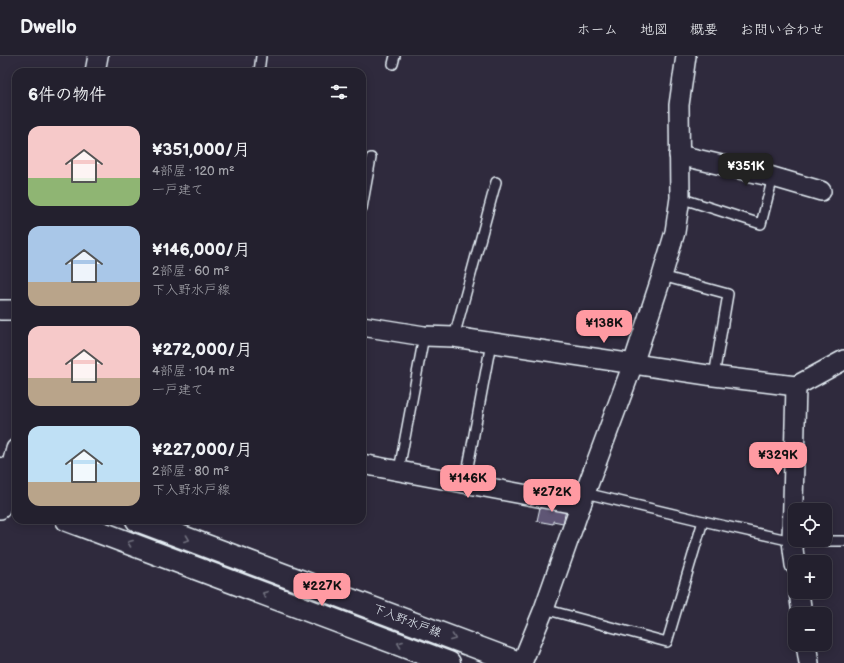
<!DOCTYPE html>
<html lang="ja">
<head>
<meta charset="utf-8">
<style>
  body { margin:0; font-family:"Balsamiq Sans","Klee One",sans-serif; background:#2b2836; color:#f1f3f6; height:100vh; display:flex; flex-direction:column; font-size:15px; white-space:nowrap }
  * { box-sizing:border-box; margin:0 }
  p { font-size:13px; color:#a3a3aa }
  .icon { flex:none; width:22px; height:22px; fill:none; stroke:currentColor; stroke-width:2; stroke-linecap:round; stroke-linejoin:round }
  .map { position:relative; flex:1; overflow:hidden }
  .panel { position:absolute; left:12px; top:12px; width:354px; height:456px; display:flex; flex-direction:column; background:#23202e; border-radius:12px; box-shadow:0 2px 10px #0003,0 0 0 1px #403e4a }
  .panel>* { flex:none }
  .controls { position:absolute; left:788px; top:447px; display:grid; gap:8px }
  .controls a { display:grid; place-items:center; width:44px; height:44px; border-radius:8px; background:#23202e; box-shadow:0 2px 10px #0003,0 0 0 1px #403e4a; font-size:20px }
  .price { position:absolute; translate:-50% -34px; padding:0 9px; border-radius:8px; background:#ff9aa2; color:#111; font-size:13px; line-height:26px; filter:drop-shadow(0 1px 2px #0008) }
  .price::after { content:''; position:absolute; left:50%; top:24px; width:12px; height:9px; margin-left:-6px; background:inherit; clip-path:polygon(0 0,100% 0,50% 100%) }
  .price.on { background:#222; color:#fff }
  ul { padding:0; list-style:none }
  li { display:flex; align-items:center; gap:12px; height:100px; padding:0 16px }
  li span { display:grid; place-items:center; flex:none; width:112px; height:80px; border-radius:12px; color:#555 }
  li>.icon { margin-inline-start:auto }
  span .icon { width:48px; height:48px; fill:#fffc; stroke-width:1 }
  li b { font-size:17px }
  h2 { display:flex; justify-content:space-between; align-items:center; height:48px; padding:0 16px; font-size:17px }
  header { display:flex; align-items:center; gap:24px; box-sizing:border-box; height:56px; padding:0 20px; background:#23202e; border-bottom:1px solid #403e4a }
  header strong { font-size:19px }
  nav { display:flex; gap:22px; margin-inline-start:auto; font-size:14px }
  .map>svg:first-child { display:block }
</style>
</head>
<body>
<header>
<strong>Dwello</strong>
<nav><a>ホーム</a><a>地図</a><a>概要</a><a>お問い合わせ</a></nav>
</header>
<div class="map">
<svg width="844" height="607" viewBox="0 0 844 607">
  <rect width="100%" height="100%" fill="#2f2a3d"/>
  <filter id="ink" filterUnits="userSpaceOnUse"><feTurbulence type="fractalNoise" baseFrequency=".025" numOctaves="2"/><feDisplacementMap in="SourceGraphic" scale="8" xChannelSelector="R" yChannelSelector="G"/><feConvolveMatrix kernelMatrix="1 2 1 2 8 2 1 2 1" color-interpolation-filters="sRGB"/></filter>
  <g filter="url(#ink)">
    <path fill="#5f5774" stroke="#e8f1f8" d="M541,447L567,450L563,467L553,465V468L537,465Z"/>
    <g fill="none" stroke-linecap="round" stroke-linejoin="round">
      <defs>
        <g id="service">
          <path d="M393,8L395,0"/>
          <path d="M259,16L261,0"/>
          <path d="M680,142L761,168L773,121"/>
          <path d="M362,152L371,102"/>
          <path d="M662,220L728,238L714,320"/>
          <path d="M454,281L496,126"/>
          <path d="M399,414L424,280"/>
          <path d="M465,427L491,287"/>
          <path d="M585,437L703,465"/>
          <path d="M544,553L667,586L703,465L792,485H844"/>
        </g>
        <g id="minor">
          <path d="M95,16L98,0"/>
          <path d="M679,99L773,121L821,135"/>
          <path d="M0,254H16"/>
          <path d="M362,270L424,280L454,281L714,320L796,330L844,304"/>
          <path d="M362,408L581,449"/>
          <path d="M0,453L16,393"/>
          <path d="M795,509L792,485L796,330"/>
          <path d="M799,536L802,558"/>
          <path d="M806,588L809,607"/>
          <path d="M522,607L544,553L585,437L633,308L662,220L675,176L680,142L679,49L686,0"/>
        </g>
        <g id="secondary">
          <path d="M0,413L16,419"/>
          <path d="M0,439L16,445"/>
          <path d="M67,464L449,607"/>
          <path d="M137,464L519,607"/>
        </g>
      </defs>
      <use href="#service" stroke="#e8f1f8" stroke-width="12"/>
      <use href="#minor" stroke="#e8f1f8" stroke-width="22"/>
      <use href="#secondary" stroke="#e8f1f8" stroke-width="25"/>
      <use href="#service" stroke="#2f2a3d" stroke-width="9"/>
      <use href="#minor" stroke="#2f2a3d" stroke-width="19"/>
      <use href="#secondary" stroke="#2f2a3d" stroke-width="22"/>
    </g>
    <defs><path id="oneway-chevron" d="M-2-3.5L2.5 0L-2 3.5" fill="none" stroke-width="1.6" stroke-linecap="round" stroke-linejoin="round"/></defs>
    <g stroke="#70707e">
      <use href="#oneway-chevron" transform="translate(187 483) rotate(21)"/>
      <use href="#oneway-chevron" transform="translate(130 487) rotate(-159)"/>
      <use href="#oneway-chevron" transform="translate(265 538) rotate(-159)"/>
      <use href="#oneway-chevron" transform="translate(453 582) rotate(21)"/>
      <use href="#oneway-chevron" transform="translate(400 588) rotate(-159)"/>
    </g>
  </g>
  <g text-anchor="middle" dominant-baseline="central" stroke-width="3" stroke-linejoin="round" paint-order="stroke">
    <g font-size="12" fill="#e8f1f8" stroke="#2f2a3d">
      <text transform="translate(407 565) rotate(21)">下入野水戸線</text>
    </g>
  </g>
</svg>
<div class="controls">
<a><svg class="icon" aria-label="locate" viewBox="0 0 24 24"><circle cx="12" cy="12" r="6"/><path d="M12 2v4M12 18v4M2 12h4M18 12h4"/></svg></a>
<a>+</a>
<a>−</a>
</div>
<b class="price on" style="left:746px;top:131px">¥351K</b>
<b class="price" style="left:604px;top:288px">¥138K</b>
<b class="price" style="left:778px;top:420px">¥329K</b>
<b class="price" style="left:468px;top:443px">¥146K</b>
<b class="price" style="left:552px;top:457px">¥272K</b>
<b class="price" style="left:322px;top:551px">¥227K</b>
<section class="panel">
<h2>6件の物件<svg class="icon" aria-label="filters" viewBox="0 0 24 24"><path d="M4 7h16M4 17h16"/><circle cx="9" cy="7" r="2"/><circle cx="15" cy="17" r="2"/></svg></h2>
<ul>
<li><span style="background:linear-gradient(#f6c9c9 65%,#8fb573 0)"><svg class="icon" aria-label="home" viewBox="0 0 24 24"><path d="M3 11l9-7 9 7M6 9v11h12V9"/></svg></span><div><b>¥351,000/月</b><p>4部屋 · 120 m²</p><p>一戸建て</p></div></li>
<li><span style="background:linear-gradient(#a9c7e8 70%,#b9a48a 0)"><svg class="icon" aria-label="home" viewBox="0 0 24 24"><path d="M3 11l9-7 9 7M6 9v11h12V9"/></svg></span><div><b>¥146,000/月</b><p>2部屋 · 60 m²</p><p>下入野水戸線</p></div></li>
<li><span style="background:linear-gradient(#f6c9c9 65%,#b9a48a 0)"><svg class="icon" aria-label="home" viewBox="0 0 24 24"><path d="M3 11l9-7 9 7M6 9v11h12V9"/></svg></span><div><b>¥272,000/月</b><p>4部屋 · 104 m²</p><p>一戸建て</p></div></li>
<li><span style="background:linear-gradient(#bfe0f5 70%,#b9a48a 0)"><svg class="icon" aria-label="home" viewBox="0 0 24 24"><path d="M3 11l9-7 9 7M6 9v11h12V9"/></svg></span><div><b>¥227,000/月</b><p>2部屋 · 80 m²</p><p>下入野水戸線</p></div></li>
</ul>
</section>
</div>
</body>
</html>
